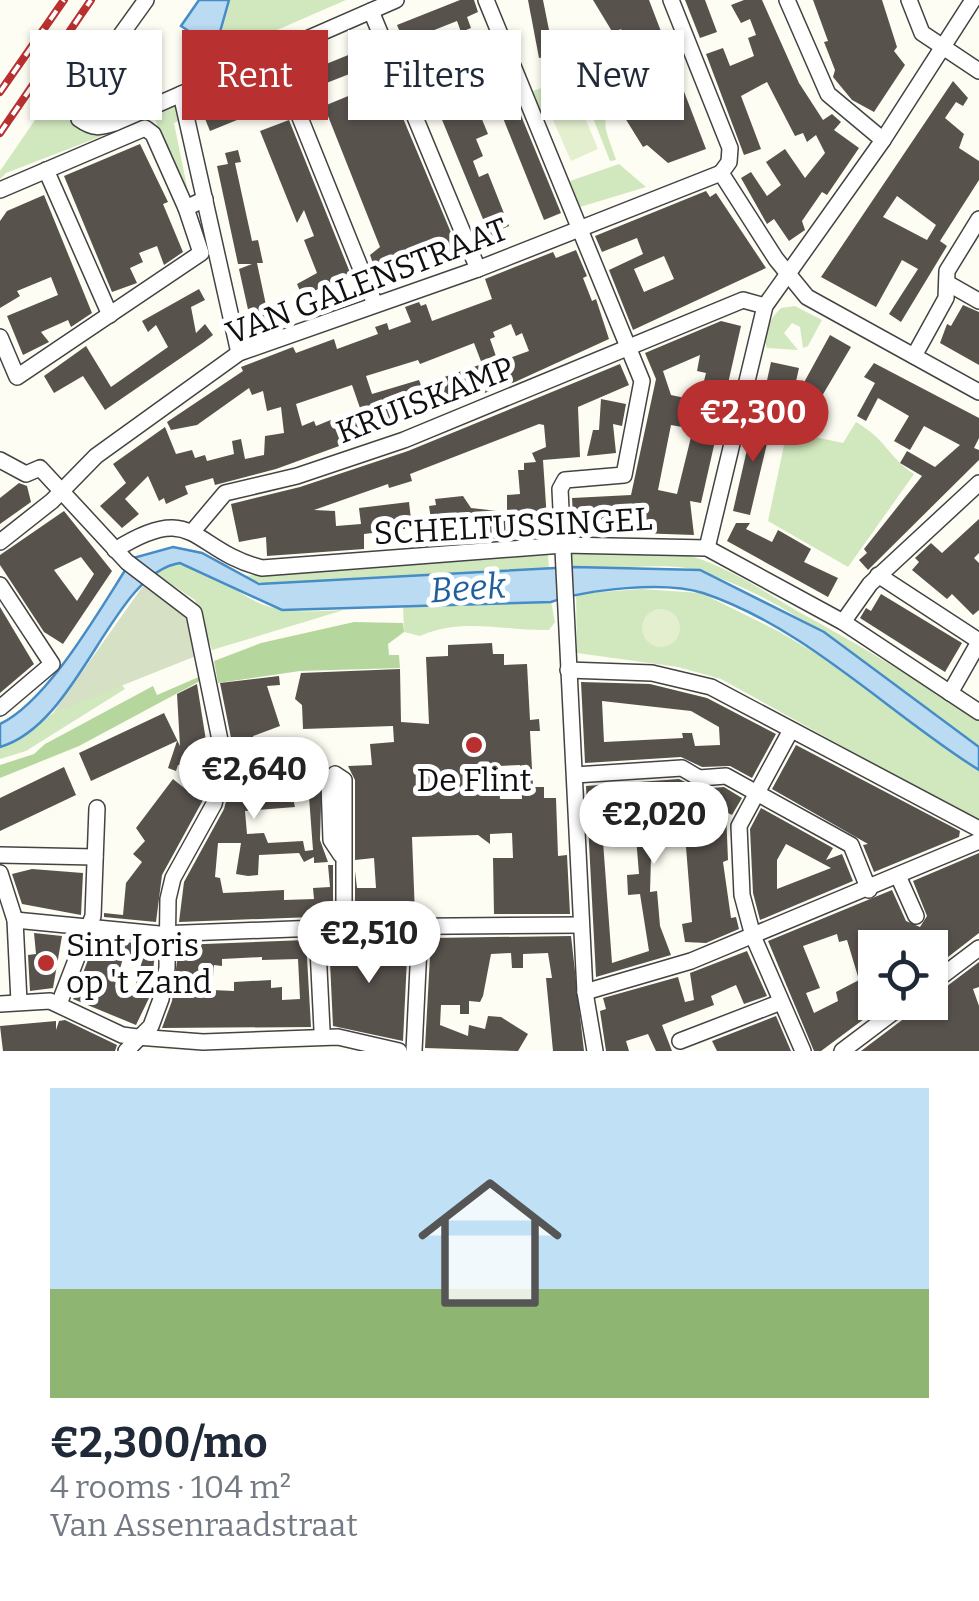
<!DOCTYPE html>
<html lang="en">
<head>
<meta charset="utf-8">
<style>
  body { margin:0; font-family:Bitter,serif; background:#f6f6f7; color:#1f2937; height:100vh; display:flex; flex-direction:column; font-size:38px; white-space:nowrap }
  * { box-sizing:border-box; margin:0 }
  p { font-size:32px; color:#747a83 }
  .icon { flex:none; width:55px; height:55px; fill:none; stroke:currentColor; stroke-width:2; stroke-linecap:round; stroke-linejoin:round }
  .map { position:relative; height:1051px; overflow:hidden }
  .details { display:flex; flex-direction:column; background:#fff; flex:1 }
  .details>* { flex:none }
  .top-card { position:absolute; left:30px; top:30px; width:920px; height:90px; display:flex; gap:20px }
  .buttons { position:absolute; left:858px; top:930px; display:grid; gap:20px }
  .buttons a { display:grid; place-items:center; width:90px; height:90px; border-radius:0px; background:#fff; box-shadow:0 2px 8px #0004; font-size:50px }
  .price { position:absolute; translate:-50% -85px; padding:0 22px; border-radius:35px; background:#fff; color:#222; font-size:32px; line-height:65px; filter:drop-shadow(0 2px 5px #0008) }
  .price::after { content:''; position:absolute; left:50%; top:60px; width:30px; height:22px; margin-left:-15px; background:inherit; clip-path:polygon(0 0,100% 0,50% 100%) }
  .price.current { background:#b8302f; color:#fff }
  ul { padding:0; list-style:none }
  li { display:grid; align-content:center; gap:20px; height:530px; padding:0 50px }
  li+li { border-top:2px solid #e0e1e3 }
  li span { display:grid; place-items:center; height:310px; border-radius:0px; color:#555 }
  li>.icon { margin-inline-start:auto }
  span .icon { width:180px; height:180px; fill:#fffc; stroke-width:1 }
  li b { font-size:42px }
  .tag { padding:0 35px; border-radius:0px; background:#fff; box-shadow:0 2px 8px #0004; font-size:35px; line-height:90px }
  .tag.current { background:#b8302f; color:#fff }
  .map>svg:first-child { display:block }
</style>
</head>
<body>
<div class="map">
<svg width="979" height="1051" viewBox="0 0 979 1051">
  <rect width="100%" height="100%" fill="#fefdf3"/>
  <g fill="#d1e8be">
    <path d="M230,0H346L215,57Z"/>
    <path d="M596,57C631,94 602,97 606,129C608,139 613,150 616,160L610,161L591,113L577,96L542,114L533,91L564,80L579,60Z"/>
    <path d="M68,72L80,80L70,99L75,122L84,130L176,103L182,120L174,123L188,192L182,193L154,116L6,173L0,179V171Z"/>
    <path d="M619,164L646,187L580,207L570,181Z"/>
    <path d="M795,306L822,320L808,346L803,348L800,327L792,323L784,333L798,350L767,348C761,335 771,317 781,308Z"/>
    <path d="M856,422C888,441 887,456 914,474L848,567L768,521L787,431L843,443Z"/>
    <path d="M680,553C723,563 761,590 799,612C860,645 921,682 979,721V747C889,686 808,607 703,572C664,559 614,573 574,567L566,554Z"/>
    <path d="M548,555L549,569L268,585L241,576Z"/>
    <path d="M169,564C205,559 232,593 264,605C290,614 317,611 344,610L212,650L195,600L156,574Z"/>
    <path d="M641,589L701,593L778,631L832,663L979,770V822L721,679L678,667L577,653L576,594Z"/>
    <path d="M459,602H551L555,622L549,630C504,631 462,617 420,636L404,632L403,606Z"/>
    <path d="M121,684L125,689L26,751L0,759V747L15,742L53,713Z"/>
  </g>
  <g fill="#b5d79e">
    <path d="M354,622L403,623L404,632L388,644L389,655H399L400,668L300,671L218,683L214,661L261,643Z"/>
    <path d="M201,676L202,680L79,746L0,778V765L34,754L45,744L153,686L157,695Z"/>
  </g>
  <path fill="#d6e0c4" d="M143,586L185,615L196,656L53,713Z"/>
  <g fill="#e3efcf">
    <path d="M578,101L598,149L571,161L550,113Z"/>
    <circle cx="661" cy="628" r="19"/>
  </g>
  <g fill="#bbdbf3" stroke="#468cc6" stroke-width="2.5">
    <path d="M199,0H229L213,57L200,60L193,34L181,26Z"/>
    <path d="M173,547L202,553L259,584L574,567L700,570L824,632L979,747V770C888,713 807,628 703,593C665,581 588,589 551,602L282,610L180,563C112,573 80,724 0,747V724C50,700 102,605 133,558Z"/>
  </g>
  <g fill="#58524d" fill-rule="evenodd">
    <path d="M460,0H474L478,12L467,17L471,28L461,32L457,21L404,42L397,25Z"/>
    <path d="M528,0H543L554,55L539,58Z"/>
    <path d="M593,0H649L706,149L668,163L647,145L643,147L625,118L640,109L644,116L661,109L652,88L644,91L621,29L613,33Z"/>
    <path d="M685,0H705L717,32L700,38Z"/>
    <path d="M744,0H762L799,83L823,120L832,114L841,122L834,130L859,148L827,195L822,192L802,221L805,230L789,241L774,219L767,224L741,178L751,172L767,196L781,185L766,162L785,149L805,178L825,153L816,135L807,142L803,133L795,136L767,82L741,96L761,149L744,155L706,54L723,48L730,66L754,56L748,38L756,35L750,19L741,23L731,5Z"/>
    <path d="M813,0H882L897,47L894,51L905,65L874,112L852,100L833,77L835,70L824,42L828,41Z"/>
    <path d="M135,38L156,52L147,70L113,90L104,78Z"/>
    <path d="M490,40L561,213L544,220L474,46Z"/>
    <path d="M451,43L460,66L448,71L456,89L468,85L488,134L476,139L483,156L473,161L479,177L488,173L509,226L500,230L503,237L492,241L419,64L418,57Z"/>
    <path d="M373,45L380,62L306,91L299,75Z"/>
    <path d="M387,80L460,254L450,258L448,252L439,255L433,242L374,266L370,255L380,247L324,106Z"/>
    <path d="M953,81L968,98L963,106L956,102L945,118L964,134L959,148L979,161V180L940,241L947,246L901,322L889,314L918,269L902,260L876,307L821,277ZM897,196L936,225L927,240L883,217Z"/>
    <path d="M275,85L281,102L210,131L203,114Z"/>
    <path d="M289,120L351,275L302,296L297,284L317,273L304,240L314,236L304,210L297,223L260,131Z"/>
    <path d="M140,144L168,202L163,204L183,252L164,265L157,246L139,253L143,262L130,268L137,283L112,292L64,176Z"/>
    <path d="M238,150L241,162L235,163L252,241L258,240L263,263H257L269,319L251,323L239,269L252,264H238L217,166L228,164L225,153Z"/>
    <path d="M706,191L710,197L716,193L766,268L633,330L609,270L643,254L637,238L602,252L595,236ZM664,256L674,279L644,292L634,269Z"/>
    <path d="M44,195L92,313L71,327L68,320L41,332L49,342L23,355L7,316L58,295L51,277L17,291L20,296L0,308V221L7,211Z"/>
    <path d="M576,250L587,276L583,278L592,301L596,299L609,339L515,382L276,469L215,485L213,478L185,486L188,494L166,504L164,498L159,501L148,476L125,499L139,514L122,528L100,506L126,483L113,464L165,427L176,454L192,450L195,458L205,455L207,461L234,454L232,441L241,439L245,459L264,455L265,436L284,433L281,407L267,411L263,391L252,395L249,388L197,425L171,430L167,422L243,371L241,367L293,347L296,353L334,339L337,349L378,334L375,327L387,323L389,330L411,322L405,307L419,302L421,306L426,304L432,321L492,299L485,279L553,252L556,258ZM511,324L516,336L522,333L529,351L498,362L490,339L495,337L493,332ZM474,343L482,364L421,385L419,380L372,394L366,376L418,360L420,364ZM352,385L360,408L316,426L314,421L302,426L296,404Z"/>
    <path d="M199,289L205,300L191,307L196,333L205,324L213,335L204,342L105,410L83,376L54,393L44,376L86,346L111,387L168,347L156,325L148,332L142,321Z"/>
    <path d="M963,305L979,312V365L940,343L947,324L951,326Z"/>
    <path d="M721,321L741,326L701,503L690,501L694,535L637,533V528L622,529V519L598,520L599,532L574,534L572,498L631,495L656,379L645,353ZM700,355L697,371L706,373L699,401L671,395L663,371ZM671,425L693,429L677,494L658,490Z"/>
    <path d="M830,335L851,347L819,401L813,389L796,397Z"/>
    <path d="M771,362L799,368L794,390L766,385Z"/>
    <path d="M874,363L979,418V438L974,448L979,450V460L868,570L859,560L867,553L864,549L922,476L900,463L907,451L935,467L960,445L924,426L910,450L894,441L909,416L878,398L866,421L857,416L875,383L864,377Z"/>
    <path d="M620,364L629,385L578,407L580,457L543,460L548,535L481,540L480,520L432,526L429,506L436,505L435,499L463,496L471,508L507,512V495L520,494L518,470H524V463L536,462L532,453L546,447L544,425L539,424L410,474L412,481L389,488L388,484L314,510L335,511L336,526L361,524L359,508L409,502L412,528L364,534V549L267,556L266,537L239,542L231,504L300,487L408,451Z"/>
    <path d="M601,399L626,404L622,426L613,424L616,453L587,456L593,430H599Z"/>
    <path d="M763,409L774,414L750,515L733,511L751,432L758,434Z"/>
    <path d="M19,483L27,486L31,502L0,524V498Z"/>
    <path d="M64,511L112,571L63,644L44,632L0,565V555ZM81,557L94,574L77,601L54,570Z"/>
    <path d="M979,519V553L974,558L979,563V610L973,615L952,594L947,599L912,570L919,562L915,558L931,543L942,553Z"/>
    <path d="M736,523H750L746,529L772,542L778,530L811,549L804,562L838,578L828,597L727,541Z"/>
    <path d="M881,594L962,643L945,672L860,618L866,608L871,611Z"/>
    <path d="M0,607L34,664L0,693Z"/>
    <path d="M492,643L493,654H504V665L527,664L530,720L539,719L540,731H530L533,787H544V798H556L558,856L567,855L570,914H494L493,858H513L512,833L490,834V844L478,835L412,837L415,915L349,916L355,907V871L357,888H376L374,858L355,860V780L348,766L372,765L370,744L394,742L393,726L303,729L302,705L295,699L301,673L400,669L401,722L429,724L426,657L448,656V645ZM520,765L522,799H500L498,766Z"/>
    <path d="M279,676L280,685L267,686L280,726L253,736L266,778L287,773L295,807L245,811L247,834L264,833L268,843L303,841L305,851L313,850L307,770L322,769L320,840L328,862L314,863V857L304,862L299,853L259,855L258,875L248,876L236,874L241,843H218L215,877L220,878L223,893L284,890V900L314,899L313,888L330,887L328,865H333V906L339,916L179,922L184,882L224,809L233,775L232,743L220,683Z"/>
    <path d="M581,682L650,684L707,698L776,734L752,778L730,766L702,767L681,757L585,763ZM602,701L691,711L719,727L720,745L695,746L692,733H682L683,738L604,742Z"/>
    <path d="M197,684L211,772L203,800L162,875L156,922L104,917V913L123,915L126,883L142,862L133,854L145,841L136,828L173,779L188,791L197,765H178L176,771L168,768L177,741L91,781L79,753L164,713L180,746L177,694Z"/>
    <path d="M796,745L960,831L959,837L874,872L863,845L868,844L772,789Z"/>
    <path d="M64,767L76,795L0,831V798Z"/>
    <path d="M679,779L699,789L724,787L742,798L732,815L726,812L728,860L723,862L731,918L736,917L739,929L706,943L685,942L682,924L692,922L684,822L652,824L650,892L657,891L660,926L671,955L596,977L586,786ZM635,825L639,874L627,875L628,895L640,894L649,951L612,963L602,828Z"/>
    <path d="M761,808L833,848L826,860L842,854L853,881L760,920L753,893L750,829ZM786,844L803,853L831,868L777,889V860Z"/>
    <path d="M979,853V933L930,971V948H875V1002H887L821,1051H814L768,941L892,890L906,921L920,927L927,916L913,881ZM837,934L839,942L847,940L859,980L836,992L838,1001L814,1013L806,993L820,988L803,946Z"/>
    <path d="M32,869L83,873L81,915L22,904L12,874Z"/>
    <path d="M34,933L62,936L53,988L30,991L28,955L36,954Z"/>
    <path d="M571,936L584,1051H553L546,978H552L548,953L523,954V968H512L511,953L491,954L483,996L480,1002L469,1001V1014H460V1005H441L440,1025L468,1036L469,1025L485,1029L488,1016L501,1017L528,1034L518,1051L425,1048L431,938Z"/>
    <path d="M408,938L403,1041L333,1026L329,941Z"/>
    <path d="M96,939L156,945L150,996L136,1025L73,999ZM123,958L142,961L133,995L115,987Z"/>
    <path d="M306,940L311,1027L162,1028L172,1001L179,945ZM262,957V960L298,959L300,999L282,1000V987L271,988V980L234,982V991L212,990L214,965L222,966V959Z"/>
    <path d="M747,951L767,996L744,1004L736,985L711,996L714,1005L662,1025L672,1051H656L648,1034L626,1041L629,1051H606L600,1011L606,1009L603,998L678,977L685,1002L694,1000L690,973Z"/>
    <path d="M979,962V987L973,989L979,1006V1051H861Z"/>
    <path d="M776,1016L791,1051H717L712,1041Z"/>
    <path d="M65,1020L117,1045L115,1051H3L0,1026L56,1021V1030L59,1021Z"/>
  </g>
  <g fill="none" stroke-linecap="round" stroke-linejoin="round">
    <defs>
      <g id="minor">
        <path d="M146,0L77,96L79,119C93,129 100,128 115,123L396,0"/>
        <path d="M486,0L642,381L624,475L565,480L560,489L585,992L595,1051"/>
        <path d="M671,0L730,148L729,162L721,173"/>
        <path d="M787,0L828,94L883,140"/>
        <path d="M909,0L922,33L979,71"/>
        <path d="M371,11L478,269"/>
        <path d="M274,53L375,304"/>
        <path d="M181,94L239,353"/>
        <path d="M46,170L110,315"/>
        <path d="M721,173L776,259L807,297L979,392"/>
        <path d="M0,190L145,128L153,134L186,208L205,199"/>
        <path d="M949,284L979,301"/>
        <path d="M0,337L17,377L201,253L186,208"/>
        <path d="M914,356L946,298L947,271L979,219"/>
        <path d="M0,460L26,474L40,468L127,562L194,613L221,745L222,773L214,804L173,878L168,899L167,968L161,999L151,1026L126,1051"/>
        <path d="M193,531L225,493L297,476L404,440L743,300L765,306"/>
        <path d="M0,542L52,501L96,456L239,353L478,269L721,173"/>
        <path d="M707,548L765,306L883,140L973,0"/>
        <path d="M115,550C196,499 191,550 262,568L563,545L707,548L843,622L979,712"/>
        <path d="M878,575L979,641"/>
        <path d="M0,585L52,664L0,708"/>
        <path d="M843,622L870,584L979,483"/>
        <path d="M568,670L652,673L711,687L979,829"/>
        <path d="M950,693L979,642"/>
        <path d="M791,730L739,826L742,895L753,936L803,1051"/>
        <path d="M575,775L682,768L699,778L726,776L851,845L869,890"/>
        <path d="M0,855L95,857"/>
        <path d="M341,855L331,840L329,782L335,774L344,780V906"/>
        <path d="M0,873L15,920L19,1002"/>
        <path d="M899,878L916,916"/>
        <path d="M15,920L159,934L345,927L581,925"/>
        <path d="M317,928L322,1030"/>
        <path d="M930,985L979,948"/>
        <path d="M585,992L691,961L979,841"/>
        <path d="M0,1004L50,1001L122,1035L137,1037L203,1042L338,1037L399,1051"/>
        <path d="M59,1004L93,916L97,808"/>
        <path d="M680,1041L781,1002"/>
        <path d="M414,1051L420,925"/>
        <path d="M842,1051L907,1002"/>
      </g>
    </defs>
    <use href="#minor" stroke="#434343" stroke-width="18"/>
    <use href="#minor" stroke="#fff" stroke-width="15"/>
    <defs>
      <g id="rail">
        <path d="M0,92L64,0"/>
        <path d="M0,133L91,0"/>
      </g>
    </defs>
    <use href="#rail" stroke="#b8302f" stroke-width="8"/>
    <use href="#rail" stroke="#fff" stroke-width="4" stroke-dasharray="11" stroke-linecap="butt"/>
  </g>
  <g fill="#b8302f" stroke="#fff" stroke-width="4">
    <circle cx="474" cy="745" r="10"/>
    <circle cx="46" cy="963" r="10"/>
  </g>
  <g text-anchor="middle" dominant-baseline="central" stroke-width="10" stroke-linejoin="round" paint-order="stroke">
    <g font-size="32" fill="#101010" stroke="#fff">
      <text transform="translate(367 281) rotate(-21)">VAN GALENSTRAAT</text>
      <text transform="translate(425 400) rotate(-21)">KRUISKAMP</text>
      <text transform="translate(513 526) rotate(-3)">SCHELTUSSINGEL</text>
    </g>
    <g font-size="32" fill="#101010" stroke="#fff">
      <text x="474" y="780">De Flint</text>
      <text x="66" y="945" text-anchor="start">Sint Joris<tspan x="66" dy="37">op 't Zand</tspan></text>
    </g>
    <g font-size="35" font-style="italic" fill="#1f5f9b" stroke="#fff">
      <text transform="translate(468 588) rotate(-4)">Beek</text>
    </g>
  </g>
</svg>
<div class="buttons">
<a><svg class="icon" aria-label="locate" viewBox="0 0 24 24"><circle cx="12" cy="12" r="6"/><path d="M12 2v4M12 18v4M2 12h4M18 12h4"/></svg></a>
</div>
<b class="price current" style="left:753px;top:465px">€2,300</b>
<b class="price" style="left:254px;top:822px">€2,640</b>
<b class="price" style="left:654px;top:867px">€2,020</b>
<b class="price" style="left:369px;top:986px">€2,510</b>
<div class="top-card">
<a class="tag">Buy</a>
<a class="tag current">Rent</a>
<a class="tag">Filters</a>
<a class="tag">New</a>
</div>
</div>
<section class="details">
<ul>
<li><span style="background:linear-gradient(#bfe0f5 65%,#8fb573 0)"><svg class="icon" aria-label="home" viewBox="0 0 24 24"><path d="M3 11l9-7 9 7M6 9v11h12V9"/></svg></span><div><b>€2,300/mo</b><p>4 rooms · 104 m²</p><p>Van Assenraadstraat</p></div></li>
</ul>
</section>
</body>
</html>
